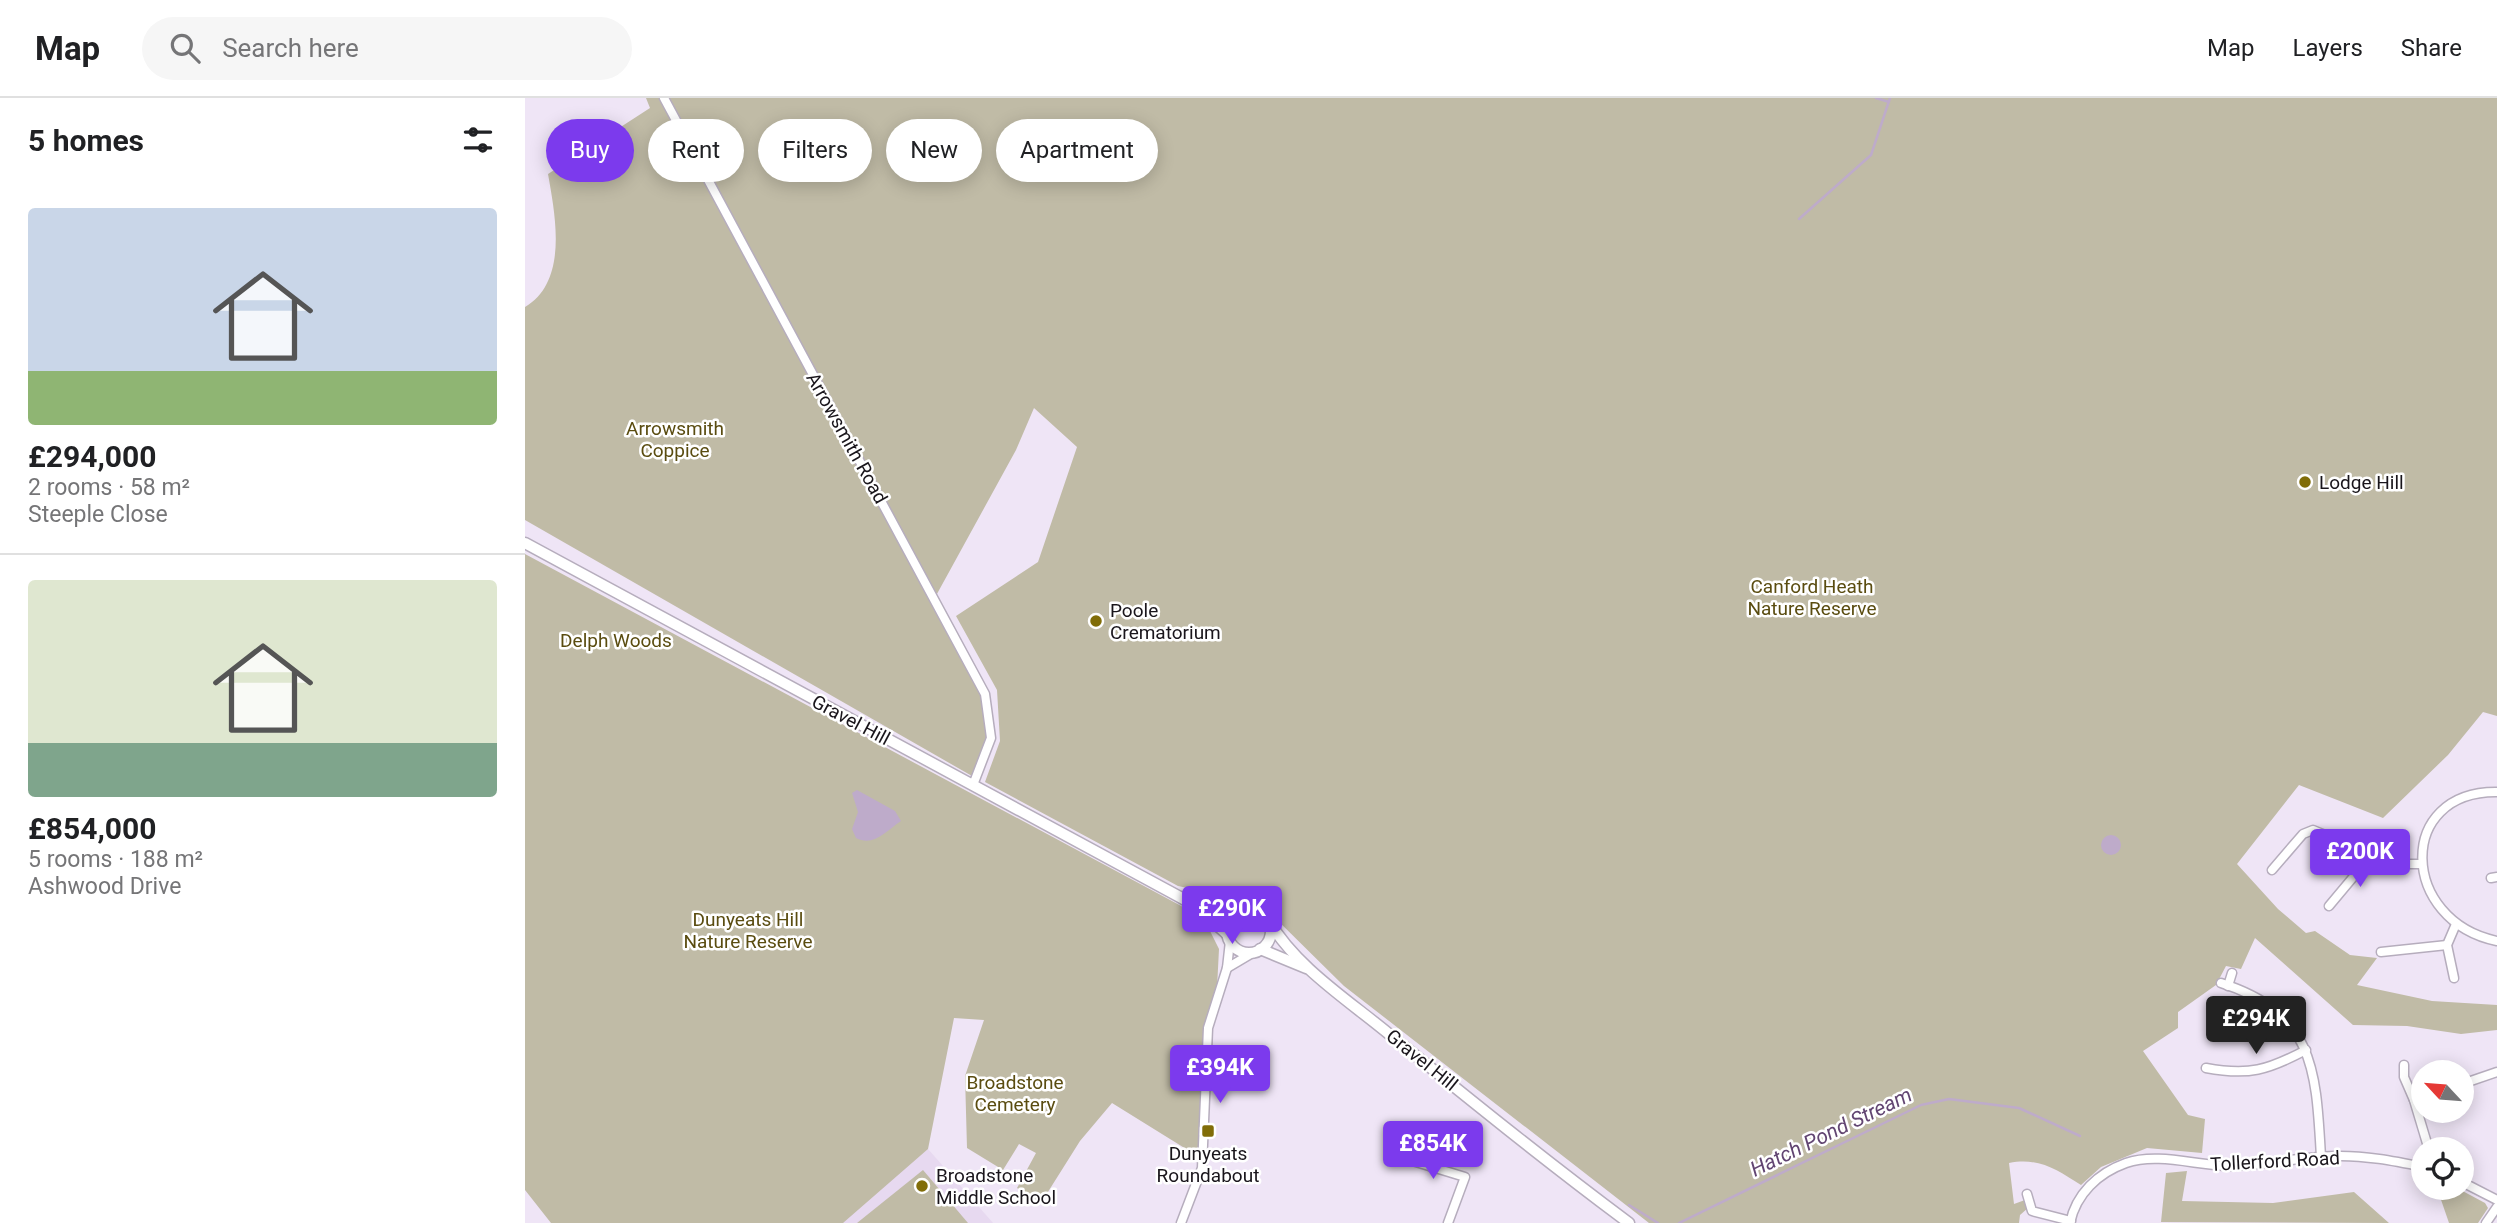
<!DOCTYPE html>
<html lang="en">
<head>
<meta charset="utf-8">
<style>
  body { margin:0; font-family:Roboto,sans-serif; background:#f6f6f6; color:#202124; height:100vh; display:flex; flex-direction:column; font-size:26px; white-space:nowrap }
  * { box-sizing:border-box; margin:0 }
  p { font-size:23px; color:#757577 }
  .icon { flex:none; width:38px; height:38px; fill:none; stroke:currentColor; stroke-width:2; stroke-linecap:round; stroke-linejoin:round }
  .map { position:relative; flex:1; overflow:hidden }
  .side { display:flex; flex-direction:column; background:#fff; width:525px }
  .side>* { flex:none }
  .top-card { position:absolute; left:21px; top:21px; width:665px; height:63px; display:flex; gap:14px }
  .needle { width:46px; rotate:296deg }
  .tools { position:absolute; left:1886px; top:962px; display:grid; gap:14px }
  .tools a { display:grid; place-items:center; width:63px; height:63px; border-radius:50%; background:#fff; box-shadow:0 4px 18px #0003; font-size:35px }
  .price { position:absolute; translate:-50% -60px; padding:0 16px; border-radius:7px; background:#7c3aed; color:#fff; font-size:23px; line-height:46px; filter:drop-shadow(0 2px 4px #0008) }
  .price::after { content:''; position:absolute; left:50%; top:42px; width:21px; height:16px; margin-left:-10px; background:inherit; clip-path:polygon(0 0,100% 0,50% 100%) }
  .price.selected { background:#222; color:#fff }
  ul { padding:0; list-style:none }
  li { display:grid; align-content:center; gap:14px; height:371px; padding:0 28px }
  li+li { border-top:2px solid #e0e0e0 }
  li span { display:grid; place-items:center; height:217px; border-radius:7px; color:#555 }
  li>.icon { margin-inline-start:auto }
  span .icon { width:126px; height:126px; fill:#fffc; stroke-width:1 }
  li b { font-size:30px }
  h2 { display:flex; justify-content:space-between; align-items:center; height:84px; padding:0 28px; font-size:30px }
  .chip { padding:0 24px; border-radius:32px; background:#fff; box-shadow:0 4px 18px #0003; font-size:24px; line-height:63px }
  .chip.selected { background:#7c3aed; color:#fff }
  header { display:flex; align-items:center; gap:42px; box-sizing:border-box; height:98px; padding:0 35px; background:#fff; border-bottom:2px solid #e0e0e0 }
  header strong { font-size:33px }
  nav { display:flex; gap:38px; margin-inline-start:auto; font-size:24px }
  .search { width:490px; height:63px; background:#f6f6f6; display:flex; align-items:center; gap:18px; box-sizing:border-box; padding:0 24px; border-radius:38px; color:#757577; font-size:26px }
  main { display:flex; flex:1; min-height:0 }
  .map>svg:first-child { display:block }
</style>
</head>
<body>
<header>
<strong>Map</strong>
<div class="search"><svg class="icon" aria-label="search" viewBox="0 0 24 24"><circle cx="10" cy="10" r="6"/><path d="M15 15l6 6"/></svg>Search here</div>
<nav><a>Map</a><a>Layers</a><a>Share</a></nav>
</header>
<main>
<section class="side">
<h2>5 homes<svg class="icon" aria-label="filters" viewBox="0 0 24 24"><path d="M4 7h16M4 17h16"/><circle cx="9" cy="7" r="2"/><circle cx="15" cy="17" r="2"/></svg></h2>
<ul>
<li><span style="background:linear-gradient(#c9d6e8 75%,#8fb573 0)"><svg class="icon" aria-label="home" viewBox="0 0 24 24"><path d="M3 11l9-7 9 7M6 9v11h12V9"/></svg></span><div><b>£294,000</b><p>2 rooms · 58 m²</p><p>Steeple Close</p></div></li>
<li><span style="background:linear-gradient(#dfe7d0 75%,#7fa58c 0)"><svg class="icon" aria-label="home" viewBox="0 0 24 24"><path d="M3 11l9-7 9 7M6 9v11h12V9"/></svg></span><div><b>£854,000</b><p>5 rooms · 188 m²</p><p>Ashwood Drive</p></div></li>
</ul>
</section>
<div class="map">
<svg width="1972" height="1125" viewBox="0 0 1972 1125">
  <rect width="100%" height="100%" fill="#efe5f6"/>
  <path fill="#e7d9f0" d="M403,1051L468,1125H313Z"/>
  <g fill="#c0bba6">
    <path d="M121,0H1972V618L1958,614L1923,657L1858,720L1774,687L1712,766L1753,811L1781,835L1790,833L1825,857L1852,860L1832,887L1907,903L1972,907V932L1936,936L1882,928L1828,927L1730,840L1716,871L1701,868L1691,887L1653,914V930L1618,953L1663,1017L1680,1021L1677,1055L1622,1050L1576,1069L1556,1087C1532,1072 1514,1059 1484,1065L1489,1106L1500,1102L1503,1110L1495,1117L1494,1125H1124L819,888L735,805L653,788L460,684L475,643L472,592L431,518L513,464L552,349L509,310L491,352L407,505L458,600L462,638L447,678L0,422V209C44,183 30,116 23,76L125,10Z"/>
    <path d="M0,456L660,810L683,829L694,851L692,890L678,937L674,1059L587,1005L555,1043L516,1105L492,1090L511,1055L494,1046L478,1072L442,1050L440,978L459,922L429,920L403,1051L318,1125H26L0,1092Z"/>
    <path d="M398,1072L443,1125H332Z"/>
    <path d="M1662,1073L1657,1103L1748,1105L1829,1094L1864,1125L1636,1124L1641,1075Z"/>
    <path d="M1912,1090H1932L1960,1105L1963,1110L1953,1125H1924Z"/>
  </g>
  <g fill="#beabca">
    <path d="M332,692L370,713L376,723C361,733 349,749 331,740L327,731L333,714L327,695Z"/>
    <circle cx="1586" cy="747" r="10"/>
  </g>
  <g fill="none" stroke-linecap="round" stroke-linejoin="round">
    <g stroke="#beabca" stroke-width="2.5">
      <path d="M1351,0L1364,4"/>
      <path d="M1274,121L1346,57L1365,0"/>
      <path d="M1104,1107L1133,1125"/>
      <path d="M1154,1125L1396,1007L1424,1001L1494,1010L1555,1038"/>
    </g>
    <defs>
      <g id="minor">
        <path d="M139,0L460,596L466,640L448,687"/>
        <path d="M1972,694C1870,693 1875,823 1972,843"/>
        <path d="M1747,772L1778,736L1788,732L1834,751L1856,766H1896"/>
        <path d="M1966,780L1972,779"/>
        <path d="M1804,808L1845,759"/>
        <path d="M1856,854L1922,847"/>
        <path d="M702,870L729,854"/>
        <path d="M1929,880L1922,847L1931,826"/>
        <path d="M1696,885C1790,915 1791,973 1796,1059"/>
        <path d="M1703,888L1707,875"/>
        <path d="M1879,967V979L1889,1002"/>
        <path d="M1681,970C1724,978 1743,972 1781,952"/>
        <path d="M1937,986L1972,974"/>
        <path d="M1899,999L1889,1002L1904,1052"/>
        <path d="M868,1054L881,1061L940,1079L923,1125"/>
        <path d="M1937,1084L1972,1102"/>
        <path d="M1502,1096L1507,1113L1546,1123"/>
        <path d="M656,1125L677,1070L683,930L702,870L705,843"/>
        <path d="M1545,1125C1551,1096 1573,1075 1601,1065C1633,1054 1673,1068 1707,1068C1741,1067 1775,1059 1809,1058C1839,1057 1869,1063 1899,1069"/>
        <path d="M1961,1125L1972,1109"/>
      </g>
      <g id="major">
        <path d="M0,445L653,798L669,807L702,836"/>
        <path d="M660,799L719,811"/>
        <circle cx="724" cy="833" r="22"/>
        <path d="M744,823C771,869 823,902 864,936C943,1000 1022,1064 1104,1125"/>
        <path d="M735,851L781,870"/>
      </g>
    </defs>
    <use href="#minor" stroke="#b6adbd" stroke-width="11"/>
    <use href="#major" stroke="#b6adbd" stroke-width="13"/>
    <use href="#minor" stroke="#fff" stroke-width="8"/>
    <use href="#major" stroke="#fff" stroke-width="10"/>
  </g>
  <g fill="#816d08" stroke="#fff" stroke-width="2.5">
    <circle cx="1780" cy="384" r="7"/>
    <circle cx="571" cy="523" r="7"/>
    <rect x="676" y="1026" width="14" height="14" rx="3.5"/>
    <circle cx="397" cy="1088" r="7"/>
  </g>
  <g text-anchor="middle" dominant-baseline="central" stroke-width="5" stroke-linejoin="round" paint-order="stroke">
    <g font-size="19" fill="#5a4c10" stroke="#fff">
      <text x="150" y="330">Arrowsmith<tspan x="150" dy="22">Coppice</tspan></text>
      <text x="1287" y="488">Canford Heath<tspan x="1287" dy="22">Nature Reserve</tspan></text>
      <text x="91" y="542">Delph Woods</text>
      <text x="223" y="821">Dunyeats Hill<tspan x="223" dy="22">Nature Reserve</tspan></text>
      <text x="490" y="984">Broadstone<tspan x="490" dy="22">Cemetery</tspan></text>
    </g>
    <g font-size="19" fill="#19151b" stroke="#fff">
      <text transform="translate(322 340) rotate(61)">Arrowsmith Road</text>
      <text transform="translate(326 622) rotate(28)">Gravel Hill</text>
      <text transform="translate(897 962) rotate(39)">Gravel Hill</text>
      <text transform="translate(1750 1063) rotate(-3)">Tollerford Road</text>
    </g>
    <g font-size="19" fill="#19151b" stroke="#fff" text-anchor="start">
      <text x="1794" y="384">Lodge Hill</text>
      <text x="585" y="512">Poole<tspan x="585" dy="22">Crematorium</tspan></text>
      <text x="683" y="1055" text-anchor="middle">Dunyeats<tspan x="683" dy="22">Roundabout</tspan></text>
      <text x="411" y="1077">Broadstone<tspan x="411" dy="22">Middle School</tspan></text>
    </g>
    <g font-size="21" font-style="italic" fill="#624572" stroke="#fff">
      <text transform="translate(1306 1034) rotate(-26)">Hatch Pond Stream</text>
    </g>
  </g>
</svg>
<div class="tools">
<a><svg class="needle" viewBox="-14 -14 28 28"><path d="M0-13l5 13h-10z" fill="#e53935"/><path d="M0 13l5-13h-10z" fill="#757577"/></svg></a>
<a><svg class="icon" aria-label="locate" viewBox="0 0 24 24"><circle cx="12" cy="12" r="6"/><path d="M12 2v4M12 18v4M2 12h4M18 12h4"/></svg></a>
</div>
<b class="price" style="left:1835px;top:791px">£200K</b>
<b class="price" style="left:707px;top:848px">£290K</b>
<b class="price selected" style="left:1731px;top:958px">£294K</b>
<b class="price" style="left:695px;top:1007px">£394K</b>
<b class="price" style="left:908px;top:1083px">£854K</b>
<div class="top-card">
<a class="chip selected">Buy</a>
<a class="chip">Rent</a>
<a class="chip">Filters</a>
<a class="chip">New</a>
<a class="chip">Apartment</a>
</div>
</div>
</main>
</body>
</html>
